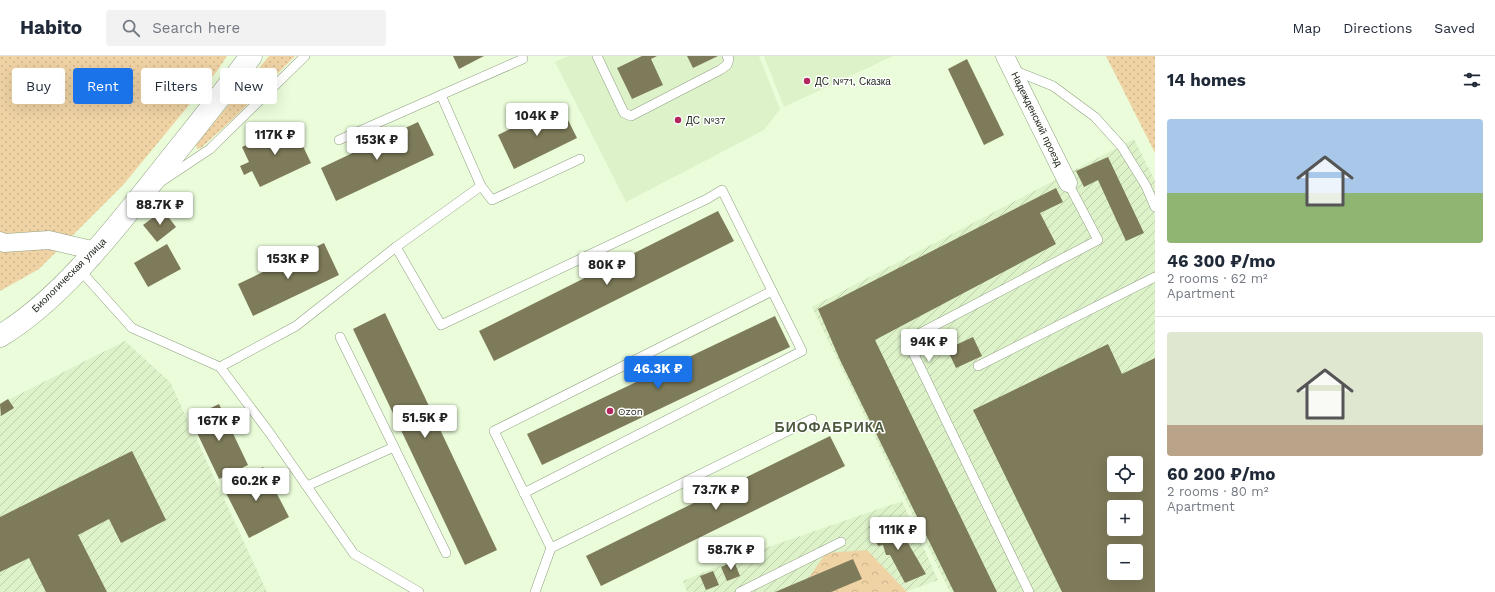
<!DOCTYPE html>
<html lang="en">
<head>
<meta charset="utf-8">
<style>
  body { margin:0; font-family:"Work Sans",sans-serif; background:#f2f2f3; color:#1f2937; height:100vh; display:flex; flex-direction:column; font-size:15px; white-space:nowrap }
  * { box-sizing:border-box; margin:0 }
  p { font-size:13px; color:#747a83 }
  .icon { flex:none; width:22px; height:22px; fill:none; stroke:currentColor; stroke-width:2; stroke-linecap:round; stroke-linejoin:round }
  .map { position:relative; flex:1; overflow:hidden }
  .panel { display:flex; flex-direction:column; background:#fff; width:340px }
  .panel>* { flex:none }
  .hud { position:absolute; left:12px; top:12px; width:380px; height:36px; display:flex; gap:8px }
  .buttons { position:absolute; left:1107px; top:400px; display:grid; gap:8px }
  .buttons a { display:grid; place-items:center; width:36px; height:36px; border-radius:4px; background:#fff; box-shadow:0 4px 16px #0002; font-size:20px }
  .price { position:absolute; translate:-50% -34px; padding:0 9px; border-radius:4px; background:#fff; color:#222; font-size:13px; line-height:26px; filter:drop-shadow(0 1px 2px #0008) }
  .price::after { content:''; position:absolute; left:50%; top:24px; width:12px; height:9px; margin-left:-6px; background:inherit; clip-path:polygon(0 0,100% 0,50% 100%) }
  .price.current { background:#1a73e8; color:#fff }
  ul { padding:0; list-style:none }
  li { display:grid; align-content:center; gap:8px; height:212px; padding:0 12px }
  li+li { border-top:1px solid #e0e1e3 }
  li span { display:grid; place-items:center; height:124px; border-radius:4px; color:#555 }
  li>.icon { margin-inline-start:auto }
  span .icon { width:72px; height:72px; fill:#fffc; stroke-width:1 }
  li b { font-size:17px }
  h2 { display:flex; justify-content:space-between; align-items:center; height:48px; padding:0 12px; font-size:17px }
  .tag { padding:0 14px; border-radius:4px; background:#fff; box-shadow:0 4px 16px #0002; font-size:14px; line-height:36px }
  .tag.current { background:#1a73e8; color:#fff }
  header { display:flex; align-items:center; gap:24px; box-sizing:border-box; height:56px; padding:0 20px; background:#fff; border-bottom:1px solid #e0e1e3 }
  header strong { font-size:19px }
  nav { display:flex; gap:22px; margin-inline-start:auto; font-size:14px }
  .search { width:280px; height:36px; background:#f2f2f3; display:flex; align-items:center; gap:10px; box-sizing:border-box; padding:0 14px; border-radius:4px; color:#747a83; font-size:15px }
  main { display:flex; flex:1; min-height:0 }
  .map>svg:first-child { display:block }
</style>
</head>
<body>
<header>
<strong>Habito</strong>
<div class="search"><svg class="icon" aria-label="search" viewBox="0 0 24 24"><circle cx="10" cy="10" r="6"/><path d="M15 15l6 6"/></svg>Search here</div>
<nav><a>Map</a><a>Directions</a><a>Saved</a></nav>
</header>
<main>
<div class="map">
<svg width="1155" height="536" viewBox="0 0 1155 536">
  <defs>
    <pattern id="industrial-furrows" width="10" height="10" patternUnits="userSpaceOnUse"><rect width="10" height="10" fill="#ddf2c9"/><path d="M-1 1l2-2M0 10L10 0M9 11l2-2" fill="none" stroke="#bdcfac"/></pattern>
    <pattern id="grass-dots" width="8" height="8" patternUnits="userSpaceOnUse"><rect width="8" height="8" fill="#efd3a5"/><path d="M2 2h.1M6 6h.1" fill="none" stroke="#ccb58d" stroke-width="1.8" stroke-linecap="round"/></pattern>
    <pattern id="forest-crowns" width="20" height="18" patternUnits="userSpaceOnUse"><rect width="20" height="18" fill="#efd3a5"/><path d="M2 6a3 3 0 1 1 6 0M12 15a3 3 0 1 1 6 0" fill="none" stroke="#ccb58d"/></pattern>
  </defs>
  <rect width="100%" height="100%" fill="#eafcd9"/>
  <g fill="#ddf2c9">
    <path d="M568,0H759L780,53L764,74L626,146L555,6Z"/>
    <path d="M764,0H893L784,51Z"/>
  </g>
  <g fill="url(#industrial-furrows)" fill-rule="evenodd">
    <path d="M1134,83L1155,125V536H950L812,251ZM1114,407H1136V429H1114ZM1114,451H1136V473H1114ZM1114,495H1136V517H1114Z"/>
    <path d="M125,285L170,326L267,536H0V348Z"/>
    <path d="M902,445L938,524L905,536H687L683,525L742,500Z"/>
  </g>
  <g fill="url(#grass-dots)">
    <path d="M0,0H227L217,15L123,129L39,213L0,235Z"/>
    <path d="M269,0H295L234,62L201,92L197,93L196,88Z"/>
    <path d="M1106,0H1155V97Z"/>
  </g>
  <path fill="url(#forest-crowns)" d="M867,494L907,536H799L826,497Z"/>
  <g fill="#7e7b5a" fill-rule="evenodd">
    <path d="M453,0H484L459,13Z"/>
    <path d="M642,0H657L651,3L663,29L632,43L617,12Z"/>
    <path d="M687,0H718L693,12Z"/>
    <path d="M967,3L1004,79L984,89L948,13Z"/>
    <path d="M560,48L577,82L514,113L498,79Z"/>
    <path d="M418,66L434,99L336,145L321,112Z"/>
    <path d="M292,67L311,107L260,131L252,115L244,119L240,110L249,106L242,91Z"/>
    <path d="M1108,101L1144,177L1126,185L1098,124L1084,131L1076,115Z"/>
    <path d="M1056,132L1063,146L1040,157L1056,188L875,284L997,536H954L840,304L818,253Z"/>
    <path d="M163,154L176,171L157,186L143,169Z"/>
    <path d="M718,155L734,185L494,305L479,275Z"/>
    <path d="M324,187L339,219L253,260L238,228Z"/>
    <path d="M167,188L181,213L148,231L134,207Z"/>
    <path d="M385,257L497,494L465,509L353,273Z"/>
    <path d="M775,260L790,291L542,409L527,378Z"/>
    <path d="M973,281L982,300L956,312L947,293Z"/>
    <path d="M1108,288L1122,318L1155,302V536H1062L973,354ZM1114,407H1136V429H1114ZM1114,451H1136V473H1114ZM1114,495H1136V517H1114Z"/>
    <path d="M8,343L14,352L1,360L0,348Z"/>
    <path d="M219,348L248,409L219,423L190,362Z"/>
    <path d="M830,380L845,410L601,530L586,500Z"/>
    <path d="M132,395L166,464L121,487L109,463L78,479L107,536H46L29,502L0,516V461Z"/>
    <path d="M263,411L289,461L249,482L223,431Z"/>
    <path d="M887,463L898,483L904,480L926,518L905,527L890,499H886L883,489L878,490L869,471Z"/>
    <path d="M853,503L862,523L831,536H775Z"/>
    <path d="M734,505L740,520L727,525L721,511Z"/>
    <path d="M713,515L719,529L706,534L700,520Z"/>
  </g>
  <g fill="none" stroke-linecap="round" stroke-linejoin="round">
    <defs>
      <g id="lane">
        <path d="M597,0L624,57L631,60L720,14L727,9L729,3L727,0"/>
        <path d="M1013,14L1053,30L1095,61L1122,91L1146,130L1155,151"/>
        <path d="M441,39L523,3"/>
        <path d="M339,84L441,39L481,130L396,191"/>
        <path d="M162,125L210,93L305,0"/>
        <path d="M481,130L492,144L580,103"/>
        <path d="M79,213L132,272L220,311L269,376L354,498L419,536"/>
        <path d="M340,281L446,497"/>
        <path d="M978,310L1155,221"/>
        <path d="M220,311L296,270L396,191L441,269L707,143L722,134L802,295L524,437"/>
        <path d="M307,430L394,391"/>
        <path d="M551,492L494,375L772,235"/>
        <path d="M535,536L551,492L812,363"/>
        <path d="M740,536L841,486"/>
        <path d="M1029,536L907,284L1098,184L1068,127"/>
      </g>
      <g id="street">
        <path d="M1005,0L1068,127"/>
        <path d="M0,185L4,187L49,184L96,195"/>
      </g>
      <path id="secondary" d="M0,280C62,243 116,171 161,115C191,77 222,39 251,0"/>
    </defs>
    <use href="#lane" stroke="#8fa080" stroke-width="10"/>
    <use href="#street" stroke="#8fa080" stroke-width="19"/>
    <use href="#secondary" stroke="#8fa080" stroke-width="23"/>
    <use href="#lane" stroke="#fff" stroke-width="9"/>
    <use href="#street" stroke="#fff" stroke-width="18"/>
    <use href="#secondary" stroke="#fff" stroke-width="22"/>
  </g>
  <g fill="#b4275e" stroke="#fff" stroke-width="1.5">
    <circle cx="807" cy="25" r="4"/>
    <circle cx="678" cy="64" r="4"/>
    <circle cx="610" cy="355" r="4"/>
  </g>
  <g text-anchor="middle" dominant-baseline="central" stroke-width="3" stroke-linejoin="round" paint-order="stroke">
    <g font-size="10" fill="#1b2215" stroke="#fff" text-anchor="start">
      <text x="815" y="25">ДС №71, Сказка</text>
      <text x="686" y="64">ДС №37</text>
      <text x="618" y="355">Ozon</text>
    </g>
    <g font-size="10" fill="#1b2215" stroke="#fff">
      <text transform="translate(1037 63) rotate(64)">Надежденский проезд</text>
      <text transform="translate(69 219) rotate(-45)">Биологическая улица</text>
    </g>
    <g font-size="14" font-weight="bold" letter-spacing="1" fill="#4b593c" stroke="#fff">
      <text x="830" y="371">БИОФАБРИКА</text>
    </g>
  </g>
</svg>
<div class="buttons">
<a><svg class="icon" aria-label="locate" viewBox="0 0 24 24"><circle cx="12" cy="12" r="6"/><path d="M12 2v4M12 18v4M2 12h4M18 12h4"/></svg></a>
<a>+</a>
<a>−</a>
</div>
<b class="price" style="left:537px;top:81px">104K ₽</b>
<b class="price" style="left:275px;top:100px">117K ₽</b>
<b class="price" style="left:377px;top:105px">153K ₽</b>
<b class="price" style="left:160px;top:170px">88.7K ₽</b>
<b class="price" style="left:288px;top:224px">153K ₽</b>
<b class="price" style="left:607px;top:230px">80K ₽</b>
<b class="price" style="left:929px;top:307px">94K ₽</b>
<b class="price current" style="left:658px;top:334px">46.3K ₽</b>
<b class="price" style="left:425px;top:383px">51.5K ₽</b>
<b class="price" style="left:219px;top:386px">167K ₽</b>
<b class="price" style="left:256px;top:446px">60.2K ₽</b>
<b class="price" style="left:716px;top:455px">73.7K ₽</b>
<b class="price" style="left:898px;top:495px">111K ₽</b>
<b class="price" style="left:731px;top:515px">58.7K ₽</b>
<div class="hud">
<a class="tag">Buy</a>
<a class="tag current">Rent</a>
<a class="tag">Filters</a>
<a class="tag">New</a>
</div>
</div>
<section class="panel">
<h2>14 homes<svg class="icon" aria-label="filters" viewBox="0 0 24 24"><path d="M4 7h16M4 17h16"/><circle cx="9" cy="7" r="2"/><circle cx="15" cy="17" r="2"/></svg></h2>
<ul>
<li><span style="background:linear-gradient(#a9c7e8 60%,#8fb573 0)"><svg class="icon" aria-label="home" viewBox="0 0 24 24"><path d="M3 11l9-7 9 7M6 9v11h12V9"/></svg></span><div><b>46 300 ₽/mo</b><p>2 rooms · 62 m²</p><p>Apartment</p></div></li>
<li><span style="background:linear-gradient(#dfe7d0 75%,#b9a48a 0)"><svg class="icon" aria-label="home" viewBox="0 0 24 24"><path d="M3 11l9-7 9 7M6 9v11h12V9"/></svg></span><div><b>60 200 ₽/mo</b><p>2 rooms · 80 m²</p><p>Apartment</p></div></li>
</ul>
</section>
</main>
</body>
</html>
